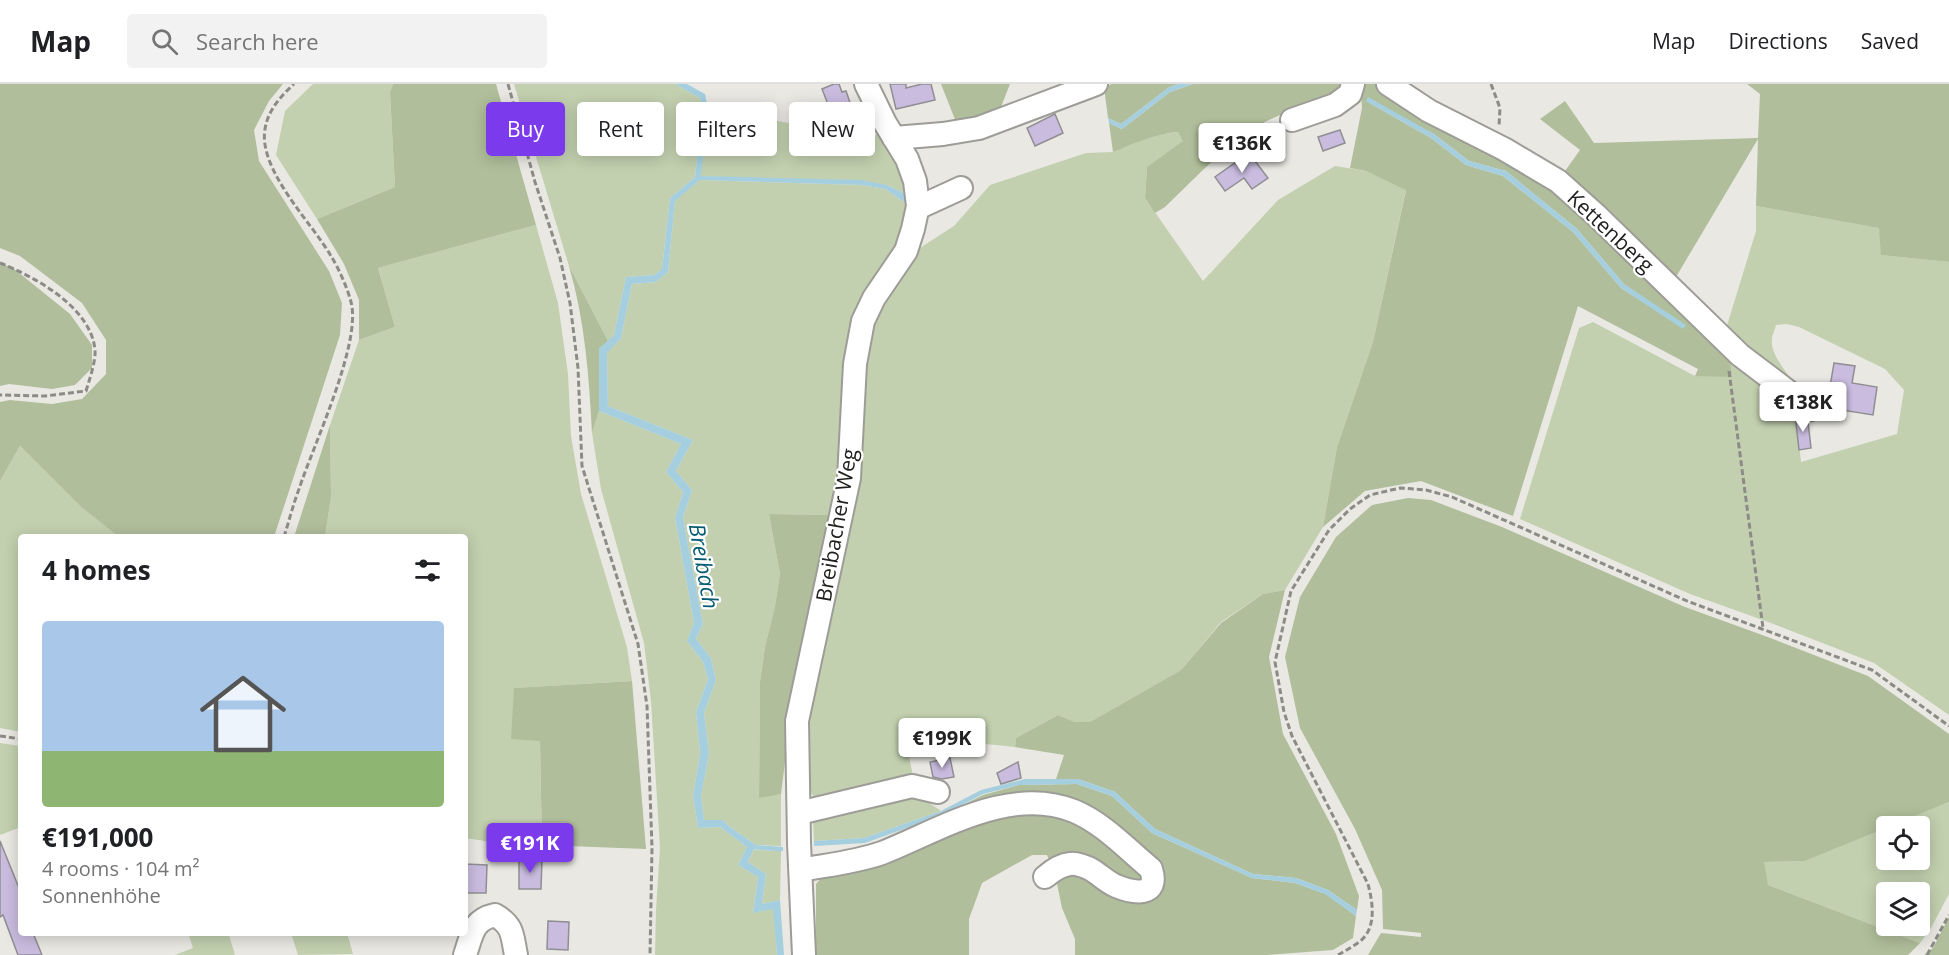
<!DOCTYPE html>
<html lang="en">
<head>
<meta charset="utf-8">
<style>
  body { margin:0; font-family:"Open Sans",sans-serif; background:#f2f2f2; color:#202124; height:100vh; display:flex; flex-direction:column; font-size:22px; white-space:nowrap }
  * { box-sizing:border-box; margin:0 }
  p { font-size:20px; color:#757577 }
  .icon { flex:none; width:33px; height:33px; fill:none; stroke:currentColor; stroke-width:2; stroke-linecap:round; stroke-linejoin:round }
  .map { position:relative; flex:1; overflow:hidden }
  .sheet { position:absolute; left:18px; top:450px; width:450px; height:402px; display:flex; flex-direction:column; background:#fff; border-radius:6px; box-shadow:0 3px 15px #0003 }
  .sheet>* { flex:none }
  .banner { position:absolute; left:486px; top:18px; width:570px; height:54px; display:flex; gap:12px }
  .buttons { position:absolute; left:1876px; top:732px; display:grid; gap:12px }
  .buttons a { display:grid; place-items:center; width:54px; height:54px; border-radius:6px; background:#fff; box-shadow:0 3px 15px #0003; font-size:30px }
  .price { position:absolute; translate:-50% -51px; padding:0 14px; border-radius:6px; background:#fff; color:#222; font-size:20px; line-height:39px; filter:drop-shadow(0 2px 3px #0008) }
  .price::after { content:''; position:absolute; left:50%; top:36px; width:18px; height:14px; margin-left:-9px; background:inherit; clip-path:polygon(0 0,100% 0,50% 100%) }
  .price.active { background:#7c3aed; color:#fff }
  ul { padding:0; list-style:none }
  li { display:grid; align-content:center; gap:12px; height:318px; padding:0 24px }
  li span { display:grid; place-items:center; height:186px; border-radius:6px; color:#555 }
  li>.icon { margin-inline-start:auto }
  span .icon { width:108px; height:108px; fill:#fffc; stroke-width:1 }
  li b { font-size:26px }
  h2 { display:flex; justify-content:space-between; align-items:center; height:72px; padding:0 24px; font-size:26px }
  .pill { padding:0 21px; border-radius:6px; background:#fff; box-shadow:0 3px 15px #0003; font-size:21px; line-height:54px }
  .pill.active { background:#7c3aed; color:#fff }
  header { display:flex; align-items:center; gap:36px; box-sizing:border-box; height:84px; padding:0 30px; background:#fff; border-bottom:2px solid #e0e0e0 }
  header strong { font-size:28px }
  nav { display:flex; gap:33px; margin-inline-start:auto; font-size:21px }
  .search { width:420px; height:54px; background:#f2f2f2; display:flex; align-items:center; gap:15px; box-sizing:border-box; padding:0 21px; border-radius:6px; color:#757577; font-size:22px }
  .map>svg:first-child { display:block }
</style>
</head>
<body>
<header>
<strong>Map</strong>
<div class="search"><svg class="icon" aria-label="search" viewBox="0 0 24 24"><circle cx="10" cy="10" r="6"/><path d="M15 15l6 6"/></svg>Search here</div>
<nav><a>Map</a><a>Directions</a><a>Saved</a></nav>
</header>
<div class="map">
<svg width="1949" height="871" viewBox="0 0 1949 871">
  <rect width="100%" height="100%" fill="#e9e8e3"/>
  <g fill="#c2d0af" fill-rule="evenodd">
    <path d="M313,0H393L390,10L395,103L317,135L276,71L285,27Z"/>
    <path d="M514,0H675L700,14L702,23L695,93L670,114L662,185L654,191L626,193L614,251L608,257L569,182Z"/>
    <path d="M708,24L869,54L881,48L895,68L910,112L887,101L700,92Z"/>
    <path d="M1178,48L1184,57L1147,83L1145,114L1203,197L1278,116L1335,82L1366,87L1406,105L1373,258L1337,363L1323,443L1285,506L1263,510L1221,538L1181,586L1090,638H1075L1058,631L1016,654L1015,663L966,658L908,667L914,697L816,715C802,701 804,667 804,648L870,237L912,169L954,142L990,101L1086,69L1113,68L1149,52Z"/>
    <path d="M700,96L861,101L885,105L910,122L907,145L869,211L834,431L769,430L780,490L775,522L765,563L760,598L759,713L781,710V762L756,761L730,743L723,736L704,737L701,712L709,670L704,629L716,596L711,574L696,555L703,540L683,434L692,406L676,387L693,356L608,322L607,268L621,254L632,200L656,198L668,188L675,116Z"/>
    <path d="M1756,122L1880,144L1882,171L1949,178V631L1874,579L1771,539L1690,510L1520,435L1579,244L1593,238L1695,292L1728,268L1802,325L1797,342L1801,378L1897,350L1904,306L1885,285L1799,243L1787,240L1776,241C1775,246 1772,251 1772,255C1769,273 1798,302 1808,316L1725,248L1756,147Z"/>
    <path d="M536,141L558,219L568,290L571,352L581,410L627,563L632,597L514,604L540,657L542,761L498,759L465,754V453H325L331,413L330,341L359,256L395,243L378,184Z"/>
    <path d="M599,327L681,360L666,388L683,408L675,434L694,539L687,557L703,578L708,595L696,628L700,670L693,712L698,744L720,743L747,763L738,781L758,793L753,829L774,824L777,871H655L656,826L660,764L651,617L644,559L601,405L592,349Z"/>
    <path d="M20,362L81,423L119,453H21V648L0,644V397Z"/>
    <path d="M0,659L21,662V743L0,751Z"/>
    <path d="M919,712L941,727L864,754L814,757L813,736Z"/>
    <path d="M1949,718V810L1931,844L1920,859L1768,801L1763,778L1805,777L1887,743V776H1920V742H1889ZM1887,808H1920V842H1887Z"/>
    <path d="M754,766L781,767L780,816L762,820L766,790L748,778Z"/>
    <path d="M188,849H233L229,851L235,871H175L193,864Z"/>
    <path d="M291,849H347L353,870L298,871Z"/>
  </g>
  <g fill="#b0be9b" fill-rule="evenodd">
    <path d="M0,0H283L269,17L254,46L259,77L329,187L342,219L340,251L274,453H119L81,423L20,362L0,397V318L10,316L52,320L82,315L106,290V256L82,219L20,172L0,164Z"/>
    <path d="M393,0H496L536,141L378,184L395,243L359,256V216L344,180L317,135L395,103L390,9Z"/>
    <path d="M941,0H1010L997,33L958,43Z"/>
    <path d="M1112,0H1178L1168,4L1121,40L1108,34L1104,3Z"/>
    <path d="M1193,0H1381L1553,98L1729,268L1732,293L1695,292L1698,285L1578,222L1513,432L1421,397L1365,407L1323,443L1337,363L1373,258L1406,106L1366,87L1350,84L1362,24L1361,11C1334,17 1306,22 1280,31C1235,49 1200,90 1165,123L1155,129L1145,114L1147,83L1183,57L1178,48C1154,50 1135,59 1113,68L1109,39L1122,45L1170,8ZM1366,17L1434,50L1469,77L1506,87L1577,145L1624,200L1685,242L1683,244L1621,204L1573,148L1503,92L1466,81L1431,54Z"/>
    <path d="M1747,0H1949V178L1881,171L1879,144L1756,122L1758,55L1673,198L1560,94L1580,66L1540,35L1565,17L1594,59L1758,54L1760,10Z"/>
    <path d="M0,179L13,184L70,230L92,261V284L75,301L52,305L9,300L0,302Z"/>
    <path d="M569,182L608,257L599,265V327L592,349C589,292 585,237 569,182Z"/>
    <path d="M330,341L331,413L325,453H294Z"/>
    <path d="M1408,414L1431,416L1502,443L1685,523L1765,552L1868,592L1949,650V718L1805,777L1764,778L1768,801L1920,859L1908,871H1368L1381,849L1421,853V849L1383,845L1382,806L1355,745L1300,644L1285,573L1300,513L1336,453L1372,421Z"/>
    <path d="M769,430L834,431L789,646L781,710L759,714L760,598L765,563L775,522L780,490Z"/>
    <path d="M1285,506L1269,573L1283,650L1336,750L1359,812L1357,826L1328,806L1296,794L1253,790L1155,745L1115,708L1078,695H1056L1064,671L1015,663L1016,654L1058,631L1075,638H1090L1181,586L1221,539L1263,510Z"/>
    <path d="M632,597L646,765L542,761L540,657L511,655L514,604Z"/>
    <path d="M1077,700L1112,712L1152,749L1252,794L1295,799L1326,810L1356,832L1353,854L1333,866L1267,871H1075V855L1062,824L1055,790L1063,785L1112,805L1160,797L1054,716L924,745L922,738L943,731L983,711L1019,701Z"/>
    <path d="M1027,723L1074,733L1146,789L1144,801L1052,783L1047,771H1032L982,799L969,835V871H816V800L826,789Z"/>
    <path d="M1949,833V871H1924L1933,864Z"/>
  </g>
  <g fill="#a5cfdf">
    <path d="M675,0H687L705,10L708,24L701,92L861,96L887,101L910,112V122L885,105L861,101L700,96L675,117L668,188L656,198L632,200L621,254L607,269L608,322L693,356L676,387L692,406L683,434L703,540L696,555L711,574L716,596L704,629L709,670L701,712L704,736H723L730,743L756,761L748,778L766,790L762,820L780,816L784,871H777L773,825L753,829L758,793L738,781L747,763L720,743L698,744L693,712L700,670L696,628L708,595L703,578L687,557L694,539L675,434L683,408L666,388L681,360L599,327V265L614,251L626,193L654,191L662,185L670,114L695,93L702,24L700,14Z"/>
    <path d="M1178,0H1193L1170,8L1122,45L1109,39L1108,34L1121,40L1168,4Z"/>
    <path d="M1368,13L1434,50L1469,77L1506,87L1577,145L1624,200L1686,241L1683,245L1621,204L1573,148L1503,92L1466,81L1431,54L1366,17Z"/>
    <path d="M1025,695H1078L1115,708L1155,745L1253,790L1296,794L1328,806L1357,826L1356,832L1325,810L1295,799L1252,794L1152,749L1112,712L1077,700L1019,701L983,710L943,731L865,759L814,762V757L864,754L941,727L981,706Z"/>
  </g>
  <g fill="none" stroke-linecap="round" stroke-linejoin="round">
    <path stroke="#a5cfdf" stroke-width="4.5" d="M751,763L781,765"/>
  </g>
  <g fill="#c9bcdf" stroke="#908e93" stroke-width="1.5">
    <path d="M834,0H839L842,8L846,7L861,50L847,48L838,25L831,28L822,5Z"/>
    <path d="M890,0H906V4L922,0H931L935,16L896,25Z"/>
    <path d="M1055,30L1063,49L1035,62L1027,44Z"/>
    <path d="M1340,46L1345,59L1323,67L1318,53Z"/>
    <path d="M1249,69L1268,94L1252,105L1244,94L1225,107L1215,93Z"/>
    <path d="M1834,279L1855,282L1852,299L1877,303L1873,331L1829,324L1832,309L1829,308Z"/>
    <path d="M1795,330L1808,338L1811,364L1799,366Z"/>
    <path d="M950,674L954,693L942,695L933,693L930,678Z"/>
    <path d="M1018,678L1021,694L1001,700L997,689Z"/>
    <path d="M0,757L21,809V849H33L42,871H18L3,831L0,833Z"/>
    <path d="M519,775H542L541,805H519Z"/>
    <path d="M465,780L487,781L486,809H465Z"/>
    <path d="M548,837L569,838L568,866L547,865Z"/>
  </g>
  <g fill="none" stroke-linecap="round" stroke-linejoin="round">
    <defs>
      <g id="minor">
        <path d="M1388,0L1429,27L1504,65L1558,97L1596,131L1740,271L1811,325"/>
        <path d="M1292,36L1335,21L1350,10L1353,0"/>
        <path d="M894,54L943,50L979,44L1096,0"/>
        <path d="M918,122L924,121L961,104"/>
        <path d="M799,729L912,702L938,708"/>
        <path d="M801,786C828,781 856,778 882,769C940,746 1010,701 1074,727C1103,739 1127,765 1151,785C1160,814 1133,809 1116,802C1107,798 1100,791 1092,786C1087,783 1076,779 1070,780C1060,781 1052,787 1045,793"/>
        <path d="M465,871C472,851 472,836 495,831C514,842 512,852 516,871"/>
        <path d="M804,871L799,759L797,637L849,394L855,280L863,237L874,214L906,167L913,145L918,122L915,97L907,75L885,39L866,0"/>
      </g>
    </defs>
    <use href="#minor" stroke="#9d9c97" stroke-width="26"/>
    <g stroke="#8c8b87" stroke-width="3" stroke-dasharray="6 3" stroke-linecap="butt">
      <path d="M508,0L535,98L560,174L570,219L578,284L582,382L638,560L647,622L652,764L650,871"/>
      <path d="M1491,0L1500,24L1499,42"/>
      <path d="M0,179C35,193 91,223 95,266C96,277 89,297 86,307L45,312L0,311"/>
      <path d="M1729,287L1763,544"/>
      <path d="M284,453C289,437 293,421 299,405C313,362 362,259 351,218C347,203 339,185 331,172C312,139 258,86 265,45C268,26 281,12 294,0"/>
      <path d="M0,652L21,655"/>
      <path d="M1338,871C1345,867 1352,863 1359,858C1377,845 1373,819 1368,800L1292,652L1284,628L1275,578L1291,507L1329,446L1350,425L1370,411L1400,404L1426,406L1452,413L1687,517L1872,586L1949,642"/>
      <path d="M1927,871L1949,831"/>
    </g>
    <use href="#minor" stroke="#fff" stroke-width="22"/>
  </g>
  <g text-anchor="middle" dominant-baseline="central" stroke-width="4.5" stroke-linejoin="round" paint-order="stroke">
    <g font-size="21" fill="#21211f" stroke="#fff">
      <text transform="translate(1611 147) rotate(43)">Kettenberg</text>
      <text transform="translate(836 441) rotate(-80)">Breibacher Weg</text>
    </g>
    <g font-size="22" font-style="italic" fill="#035a71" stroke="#fff">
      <text transform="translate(705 482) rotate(80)">Breibach</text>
    </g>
  </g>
</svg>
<div class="buttons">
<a><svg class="icon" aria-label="locate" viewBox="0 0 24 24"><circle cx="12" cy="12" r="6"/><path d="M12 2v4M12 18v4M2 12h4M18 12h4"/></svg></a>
<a><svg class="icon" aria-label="layers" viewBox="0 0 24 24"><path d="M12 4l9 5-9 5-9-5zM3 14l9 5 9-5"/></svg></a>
</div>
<b class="price" style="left:1242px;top:90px">€136K</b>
<b class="price" style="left:1803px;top:349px">€138K</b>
<b class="price" style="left:942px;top:685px">€199K</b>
<b class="price active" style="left:530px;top:790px">€191K</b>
<div class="banner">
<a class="pill active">Buy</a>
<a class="pill">Rent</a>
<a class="pill">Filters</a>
<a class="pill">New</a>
</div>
<section class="sheet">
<h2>4 homes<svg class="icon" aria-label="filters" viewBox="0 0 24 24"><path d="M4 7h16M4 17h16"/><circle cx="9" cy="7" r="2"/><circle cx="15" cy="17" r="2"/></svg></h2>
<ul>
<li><span style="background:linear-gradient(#a9c7e8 70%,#8fb573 0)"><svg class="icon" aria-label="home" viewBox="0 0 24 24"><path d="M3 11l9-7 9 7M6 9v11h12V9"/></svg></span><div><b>€191,000</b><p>4 rooms · 104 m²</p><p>Sonnenhöhe</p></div></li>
</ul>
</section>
</div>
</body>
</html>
